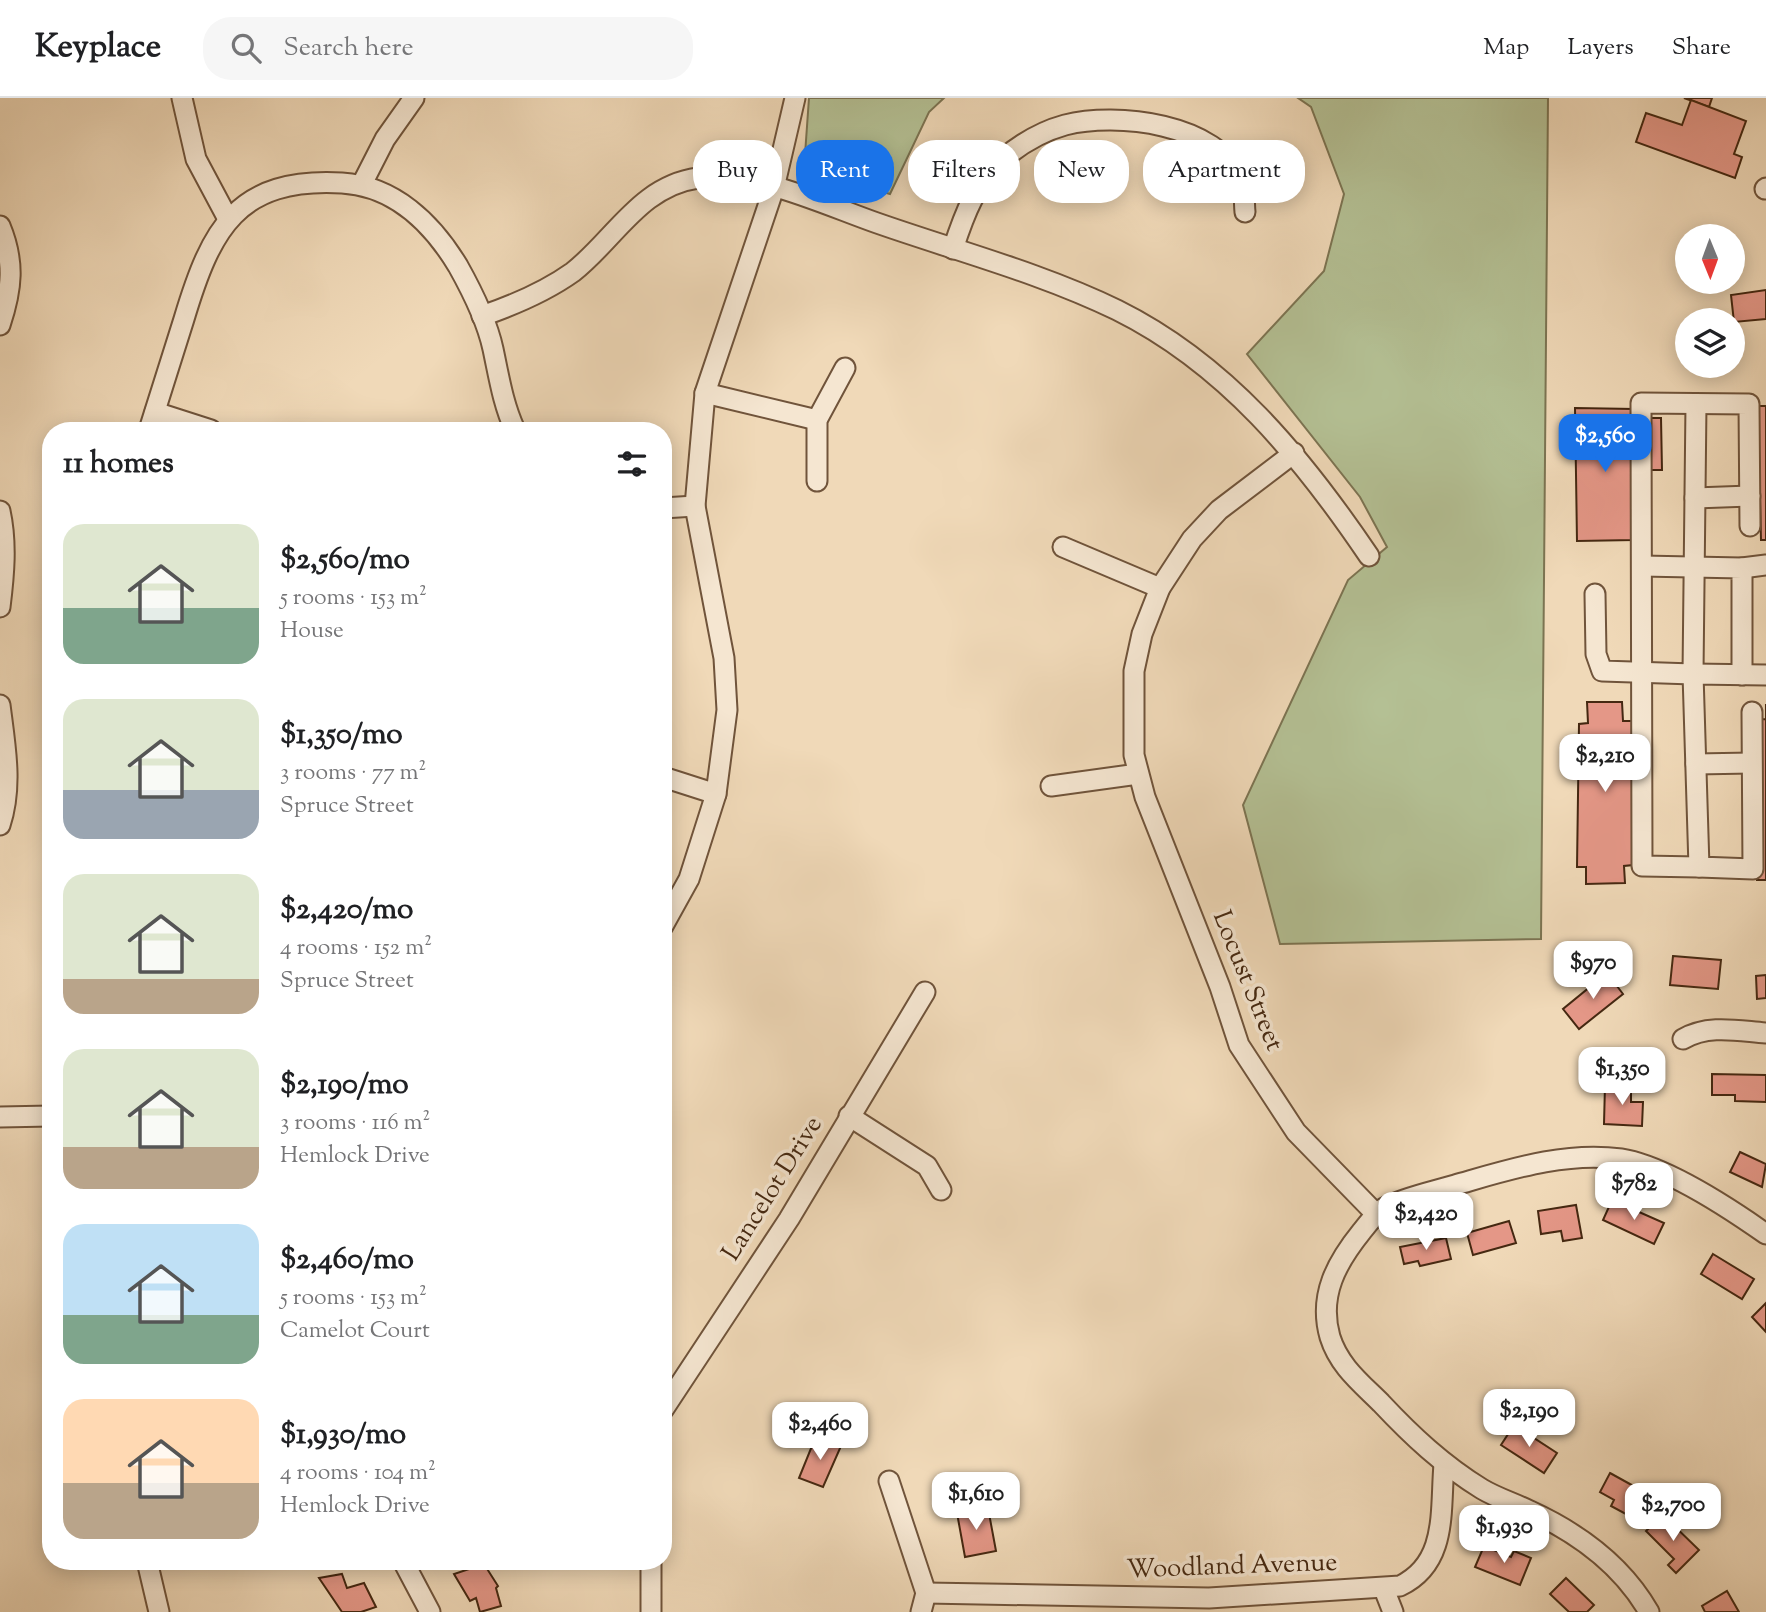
<!DOCTYPE html>
<html lang="en">
<head>
<meta charset="utf-8">
<style>
  body { margin:0; font-family:"Sorts Mill Goudy",serif; background:#f6f6f6; color:#202124; height:100vh; display:flex; flex-direction:column; font-size:26px; white-space:nowrap }
  * { box-sizing:border-box; margin:0 }
  p { font-size:23px; color:#757577 }
  .icon { flex:none; width:38px; height:38px; fill:none; stroke:currentColor; stroke-width:2; stroke-linecap:round; stroke-linejoin:round }
  .map { position:relative; flex:1; overflow:hidden }
  .side { position:absolute; left:42px; top:324px; width:630px; height:1148px; display:flex; flex-direction:column; background:#fff; border-radius:28px; box-shadow:0 4px 18px #0003 }
  .side>* { flex:none }
  .banner { position:absolute; left:693px; top:42px; width:665px; height:63px; display:flex; gap:14px }
  .needle { width:46px; rotate:179deg }
  .controls { position:absolute; left:1675px; top:126px; display:grid; gap:14px }
  .controls a { display:grid; place-items:center; width:70px; height:70px; border-radius:50%; background:#fff; box-shadow:0 4px 18px #0003; font-size:35px }
  .price { position:absolute; translate:-50% -60px; padding:0 16px; border-radius:14px; background:#fff; color:#222; font-size:23px; line-height:46px; filter:drop-shadow(0 2px 4px #0008) }
  .price::after { content:''; position:absolute; left:50%; top:42px; width:21px; height:16px; margin-left:-10px; background:inherit; clip-path:polygon(0 0,100% 0,50% 100%) }
  .price.on { background:#1a73e8; color:#fff }
  ul { padding:0; list-style:none }
  li { display:flex; align-items:center; gap:21px; height:175px; padding:0 21px }
  li span { display:grid; place-items:center; flex:none; width:196px; height:140px; border-radius:21px; color:#555 }
  li>.icon { margin-inline-start:auto }
  span .icon { width:84px; height:84px; fill:#fffc; stroke-width:1 }
  li b { font-size:30px }
  h2 { display:flex; justify-content:space-between; align-items:center; height:84px; padding:0 21px; font-size:30px }
  .tag { padding:0 24px; border-radius:28px; background:#fff; box-shadow:0 4px 18px #0003; font-size:24px; line-height:63px }
  .tag.on { background:#1a73e8; color:#fff }
  header { display:flex; align-items:center; gap:42px; box-sizing:border-box; height:98px; padding:0 35px; background:#fff; border-bottom:2px solid #e0e0e0 }
  header strong { font-size:33px }
  nav { display:flex; gap:38px; margin-inline-start:auto; font-size:24px }
  .search { width:490px; height:63px; background:#f6f6f6; display:flex; align-items:center; gap:18px; box-sizing:border-box; padding:0 24px; border-radius:28px; color:#757577; font-size:26px }
  .map>svg:first-child { display:block }
</style>
</head>
<body>
<header>
<strong>Keyplace</strong>
<div class="search"><svg class="icon" aria-label="search" viewBox="0 0 24 24"><circle cx="10" cy="10" r="6"/><path d="M15 15l6 6"/></svg>Search here</div>
<nav><a>Map</a><a>Layers</a><a>Share</a></nav>
</header>
<div class="map">
<svg width="1766" height="1514" viewBox="0 0 1766 1514">
  <rect width="100%" height="100%" fill="#f0d9b8"/>
  <filter id="stains"><feTurbulence type="fractalNoise" baseFrequency=".00286" numOctaves="4"/><feColorMatrix values="0 0 0 0 .2 0 0 0 0 .09 0 0 0 0 .02 0 0 0 .5 -.17"/></filter>
  <radialGradient id="worn" r=".72"><stop offset=".6" stop-color="#630" stop-opacity="0"/><stop offset="1" stop-color="#630" stop-opacity=".3"/></radialGradient>
  <g fill="#b4c094" stroke="#7c7452" stroke-width="2">
    <path d="M809,0H944L929,14L890,96L804,71Z"/>
    <path d="M1298,0H1548L1541,841L1280,846L1243,707L1348,482L1387,449L1360,399L1247,256L1324,173L1344,96L1311,9Z"/>
  </g>
  <g fill="#e49787" stroke="#452811" stroke-width="2">
    <path d="M1684,0H1712L1709,9Z"/>
    <path d="M1691,2L1746,23L1734,56L1742,59L1735,80L1636,44L1646,15L1682,27Z"/>
    <path d="M1766,192V221L1734,224L1731,197Z"/>
    <path d="M1758,308H1766V442H1761Z"/>
    <path d="M1575,310L1634,311V442L1577,443Z"/>
    <path d="M1645,320H1661L1662,372H1645Z"/>
    <path d="M1587,604H1622L1623,623H1633V767L1624,768L1625,785L1586,786V769H1577L1579,626L1588,625Z"/>
    <path d="M1766,606V782H1757L1754,622L1766,621Z"/>
    <path d="M1673,858L1721,862L1718,891L1670,887Z"/>
    <path d="M1607,875L1623,896L1579,931L1563,911Z"/>
    <path d="M1766,877V900L1757,901L1756,878Z"/>
    <path d="M1712,976L1766,977V1004L1735,1003V997H1712Z"/>
    <path d="M1605,987L1631,988V1004H1643L1642,1028L1604,1026Z"/>
    <path d="M1740,1054L1766,1066L1762,1089L1730,1074Z"/>
    <path d="M1612,1102L1664,1125L1654,1146L1603,1122Z"/>
    <path d="M1576,1107L1582,1140L1563,1143L1561,1133L1541,1136L1538,1113Z"/>
    <path d="M1509,1123L1516,1145L1473,1157L1467,1135Z"/>
    <path d="M1446,1140L1451,1161L1420,1168L1418,1163L1404,1166L1400,1149Z"/>
    <path d="M1713,1156L1754,1181L1742,1201L1701,1176Z"/>
    <path d="M1766,1205V1234L1752,1219Z"/>
    <path d="M1514,1327L1557,1355L1544,1375L1501,1347Z"/>
    <path d="M816,1338L841,1348L823,1389L799,1380Z"/>
    <path d="M1610,1375L1648,1396L1635,1421L1611,1408L1614,1402L1600,1394Z"/>
    <path d="M988,1410L996,1453L965,1459L957,1415Z"/>
    <path d="M1663,1417L1699,1452L1676,1475L1668,1467L1674,1461L1646,1433Z"/>
    <path d="M1484,1448L1511,1459L1514,1453L1531,1460L1520,1487L1475,1469Z"/>
    <path d="M484,1466L498,1488L496,1490L501,1508L480,1514L476,1500L470,1503L454,1476Z"/>
    <path d="M342,1476L347,1490L364,1485L376,1509L361,1514H342L319,1480Z"/>
    <path d="M1566,1480L1594,1507L1587,1514H1569L1550,1496Z"/>
    <path d="M1727,1493L1739,1514H1705L1702,1508Z"/>
  </g>
  <g fill="none" stroke-linecap="round" stroke-linejoin="round">
    <defs>
      <g id="minor">
        <path d="M182,0L196,61L228,121"/>
        <path d="M362,86L385,41L414,0"/>
        <path d="M1765,91L1766,90"/>
        <path d="M0,128C15,164 12,191 0,227"/>
        <path d="M953,151C964,117 976,84 1004,60C1022,45 1043,33 1065,27C1116,14 1218,25 1241,82C1245,92 1244,104 1245,114"/>
        <path d="M482,218C514,207 545,194 573,174C615,141 640,88 698,80C753,72 825,107 877,125C957,153 1041,175 1117,212C1226,266 1302,359 1369,458"/>
        <path d="M705,295L817,322"/>
        <path d="M155,314L211,332"/>
        <path d="M149,332C161,295 172,258 184,221C211,131 237,79 342,85C394,88 432,125 458,168C472,193 487,223 493,251C499,279 503,306 515,332"/>
        <path d="M1294,355L1219,412L1192,441L1160,490L1142,536L1134,573V657L1145,699L1220,889L1239,947L1296,1034L1376,1116"/>
        <path d="M817,383V322L845,270"/>
        <path d="M1695,400L1750,398"/>
        <path d="M663,410L695,408"/>
        <path d="M0,413C7,445 4,477 0,509"/>
        <path d="M1063,449L1160,490"/>
        <path d="M1642,468L1742,470V577"/>
        <path d="M1742,470L1766,467"/>
        <path d="M1595,496L1596,556L1602,573L1693,576L1696,306"/>
        <path d="M0,607C5,647 13,688 0,727"/>
        <path d="M1752,614L1753,771L1699,769L1693,576L1766,577"/>
        <path d="M1696,666L1751,665"/>
        <path d="M663,679L716,696"/>
        <path d="M1051,688L1138,676"/>
        <path d="M1699,769L1642,768L1641,305L1749,306L1750,428"/>
        <path d="M663,828L689,781L716,696L727,612L724,560L695,408L705,295L774,90L795,0"/>
        <path d="M1683,941C1709,926 1738,933 1766,935"/>
        <path d="M849,1018L927,1068L941,1092"/>
        <path d="M0,1019L51,1018"/>
        <path d="M663,1312L789,1121L925,894"/>
        <path d="M889,1383L926,1495L921,1514"/>
        <path d="M147,1463L159,1514"/>
        <path d="M403,1463L430,1514"/>
        <path d="M651,1463V1514"/>
        <path d="M1384,1491L1393,1514"/>
        <path d="M926,1495L1209,1500L1400,1488C1448,1465 1440,1413 1444,1366"/>
        <path d="M1649,1514C1622,1467 1578,1435 1530,1413C1514,1405 1497,1400 1482,1391C1443,1367 1412,1338 1381,1305C1361,1285 1339,1268 1330,1239C1318,1197 1337,1164 1362,1133C1369,1125 1375,1115 1384,1110C1406,1099 1432,1094 1455,1087C1508,1072 1565,1053 1621,1061C1666,1068 1729,1110 1766,1136"/>
      </g>
    </defs>
    <use href="#minor" stroke="#70543b" stroke-width="23"/>
    <use href="#minor" stroke="#f5e6d1" stroke-width="19"/>
  </g>
  <g text-anchor="middle" dominant-baseline="central" stroke-width="7" stroke-linejoin="round" paint-order="stroke">
    <g font-size="26" fill="#452811" stroke="#f5e6d1">
      <text transform="translate(1247 883) rotate(68)">Locust Street</text>
      <text transform="translate(773 1091) rotate(-58)">Lancelot Drive</text>
      <text transform="translate(1232 1469) rotate(-2)">Woodland Avenue</text>
    </g>
  </g>
  <rect width="100%" height="100%" filter="url(#stains)"/>
  <rect width="100%" height="100%" fill="url(#worn)"/>
</svg>
<div class="controls">
<a><svg class="needle" viewBox="-14 -14 28 28"><path d="M0-13l5 13h-10z" fill="#e53935"/><path d="M0 13l5-13h-10z" fill="#757577"/></svg></a>
<a><svg class="icon" aria-label="layers" viewBox="0 0 24 24"><path d="M12 4l9 5-9 5-9-5zM3 14l9 5 9-5"/></svg></a>
</div>
<b class="price on" style="left:1605px;top:376px">$2,560</b>
<b class="price" style="left:1605px;top:696px">$2,210</b>
<b class="price" style="left:1593px;top:903px">$970</b>
<b class="price" style="left:1622px;top:1009px">$1,350</b>
<b class="price" style="left:1634px;top:1124px">$782</b>
<b class="price" style="left:1426px;top:1154px">$2,420</b>
<b class="price" style="left:1529px;top:1351px">$2,190</b>
<b class="price" style="left:820px;top:1364px">$2,460</b>
<b class="price" style="left:976px;top:1434px">$1,610</b>
<b class="price" style="left:1673px;top:1445px">$2,700</b>
<b class="price" style="left:1504px;top:1467px">$1,930</b>
<div class="banner">
<a class="tag">Buy</a>
<a class="tag on">Rent</a>
<a class="tag">Filters</a>
<a class="tag">New</a>
<a class="tag">Apartment</a>
</div>
<section class="side">
<h2>11 homes<svg class="icon" aria-label="filters" viewBox="0 0 24 24"><path d="M4 7h16M4 17h16"/><circle cx="9" cy="7" r="2"/><circle cx="15" cy="17" r="2"/></svg></h2>
<ul>
<li><span style="background:linear-gradient(#dfe7d0 60%,#7fa58c 0)"><svg class="icon" aria-label="home" viewBox="0 0 24 24"><path d="M3 11l9-7 9 7M6 9v11h12V9"/></svg></span><div><b>$2,560/mo</b><p>5 rooms · 153 m²</p><p>House</p></div></li>
<li><span style="background:linear-gradient(#dfe7d0 65%,#9aa5b1 0)"><svg class="icon" aria-label="home" viewBox="0 0 24 24"><path d="M3 11l9-7 9 7M6 9v11h12V9"/></svg></span><div><b>$1,350/mo</b><p>3 rooms · 77 m²</p><p>Spruce Street</p></div></li>
<li><span style="background:linear-gradient(#dfe7d0 75%,#b9a48a 0)"><svg class="icon" aria-label="home" viewBox="0 0 24 24"><path d="M3 11l9-7 9 7M6 9v11h12V9"/></svg></span><div><b>$2,420/mo</b><p>4 rooms · 152 m²</p><p>Spruce Street</p></div></li>
<li><span style="background:linear-gradient(#dfe7d0 70%,#b9a48a 0)"><svg class="icon" aria-label="home" viewBox="0 0 24 24"><path d="M3 11l9-7 9 7M6 9v11h12V9"/></svg></span><div><b>$2,190/mo</b><p>3 rooms · 116 m²</p><p>Hemlock Drive</p></div></li>
<li><span style="background:linear-gradient(#bfe0f5 65%,#7fa58c 0)"><svg class="icon" aria-label="home" viewBox="0 0 24 24"><path d="M3 11l9-7 9 7M6 9v11h12V9"/></svg></span><div><b>$2,460/mo</b><p>5 rooms · 153 m²</p><p>Camelot Court</p></div></li>
<li><span style="background:linear-gradient(#ffd9b3 60%,#b9a48a 0)"><svg class="icon" aria-label="home" viewBox="0 0 24 24"><path d="M3 11l9-7 9 7M6 9v11h12V9"/></svg></span><div><b>$1,930/mo</b><p>4 rooms · 104 m²</p><p>Hemlock Drive</p></div></li>
</ul>
</section>
</div>
</body>
</html>
